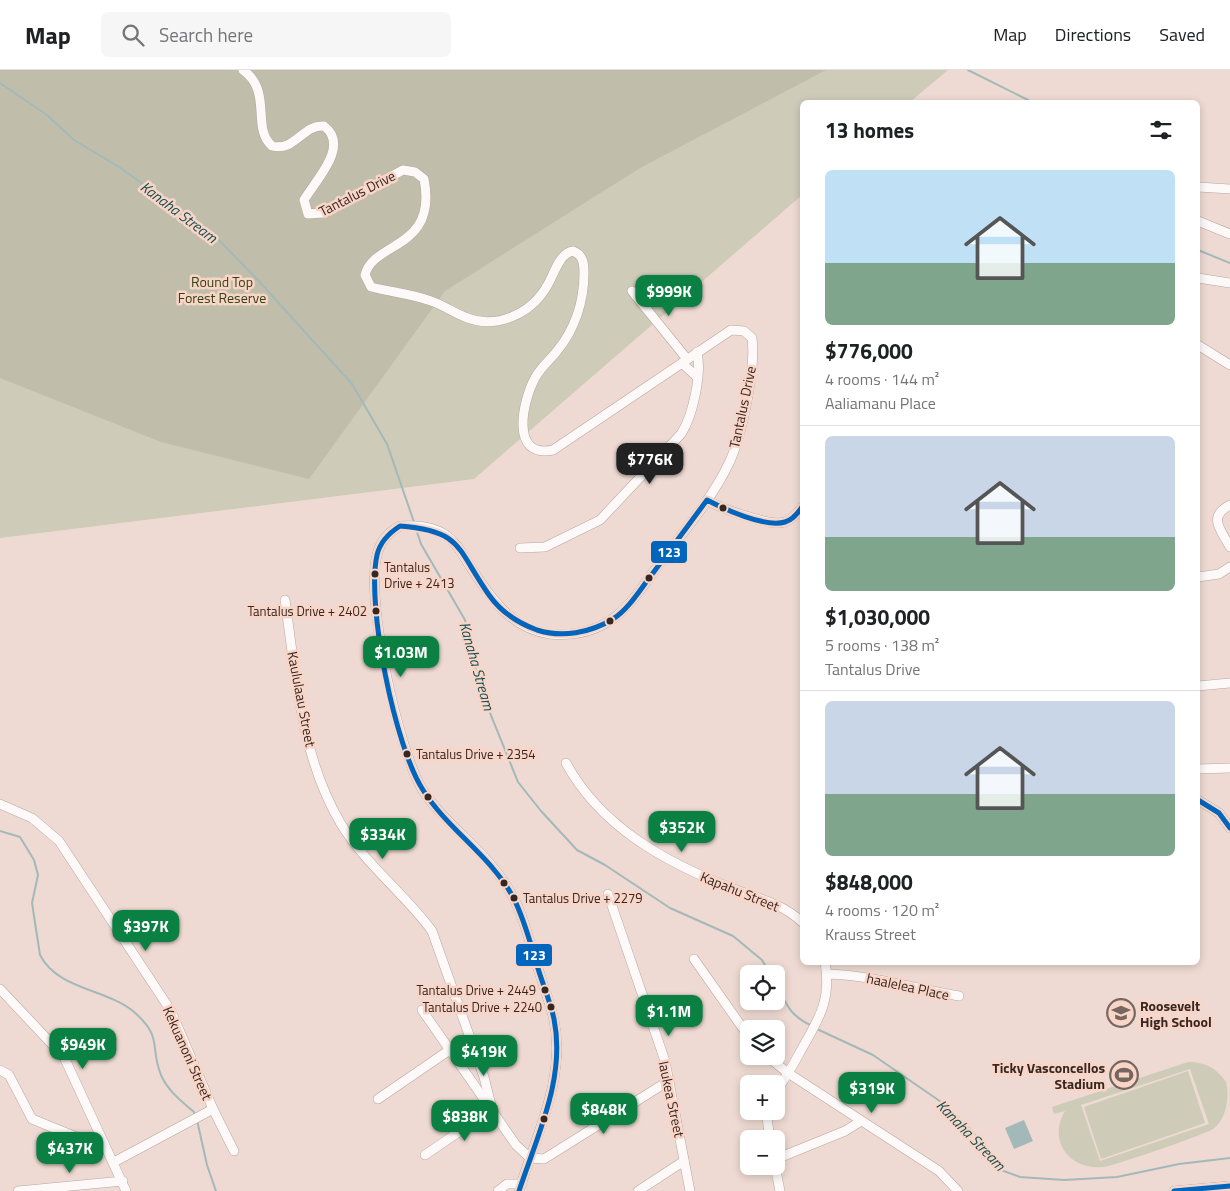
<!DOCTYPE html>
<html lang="en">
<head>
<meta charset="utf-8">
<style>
  body { margin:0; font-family:"Titillium Web",sans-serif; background:#f6f6f6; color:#202124; height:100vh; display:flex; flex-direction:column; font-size:19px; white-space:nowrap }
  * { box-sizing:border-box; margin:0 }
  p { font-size:16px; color:#757577 }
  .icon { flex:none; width:28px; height:28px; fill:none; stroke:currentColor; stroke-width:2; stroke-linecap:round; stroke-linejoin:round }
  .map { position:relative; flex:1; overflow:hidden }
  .details { position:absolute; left:800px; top:30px; width:400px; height:865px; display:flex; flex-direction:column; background:#fff; border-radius:8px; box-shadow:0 2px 8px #0003 }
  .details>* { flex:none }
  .buttons { position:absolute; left:740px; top:895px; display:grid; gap:10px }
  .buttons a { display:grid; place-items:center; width:45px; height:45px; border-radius:8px; background:#fff; box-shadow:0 2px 8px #0003; font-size:25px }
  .price { position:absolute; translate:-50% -42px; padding:0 11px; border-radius:10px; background:#0b8043; color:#fff; font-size:16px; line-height:32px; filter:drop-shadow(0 1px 2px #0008) }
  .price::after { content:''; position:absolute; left:50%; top:30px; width:15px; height:11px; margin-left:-8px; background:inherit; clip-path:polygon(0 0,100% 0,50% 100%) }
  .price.active { background:#222; color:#fff }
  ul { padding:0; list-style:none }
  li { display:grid; align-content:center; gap:10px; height:265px; padding:0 25px }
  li+li { border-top:1px solid #e0e0e0 }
  li span { display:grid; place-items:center; height:155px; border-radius:8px; color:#555 }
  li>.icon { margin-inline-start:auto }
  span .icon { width:90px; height:90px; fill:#fffc; stroke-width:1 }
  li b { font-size:21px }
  h2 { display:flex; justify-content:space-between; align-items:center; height:60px; padding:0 25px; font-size:21px }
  header { display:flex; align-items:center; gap:30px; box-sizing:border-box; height:70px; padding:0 25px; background:#fff; border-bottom:1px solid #e0e0e0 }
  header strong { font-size:24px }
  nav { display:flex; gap:28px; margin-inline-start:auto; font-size:18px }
  .search { width:350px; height:45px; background:#f6f6f6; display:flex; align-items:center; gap:12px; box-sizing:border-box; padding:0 18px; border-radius:8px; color:#757577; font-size:19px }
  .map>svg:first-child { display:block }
</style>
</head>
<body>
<header>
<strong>Map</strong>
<div class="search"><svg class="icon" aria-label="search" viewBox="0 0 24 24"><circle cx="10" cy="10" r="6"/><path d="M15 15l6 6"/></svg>Search here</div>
<nav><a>Map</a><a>Directions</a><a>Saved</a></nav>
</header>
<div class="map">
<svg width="1230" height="1121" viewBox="0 0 1230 1121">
  <rect width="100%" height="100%" fill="#eedad2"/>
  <g fill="#cecbb9" fill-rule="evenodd">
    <path d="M0,0H948L910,32H802V125L474,409L0,468Z"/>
    <path d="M1188,992C1206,992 1216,998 1226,1012C1230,1028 1226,1050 1213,1059C1204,1065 1116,1095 1104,1097C1070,1101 1047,1071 1065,1041L1054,1044L1052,1037ZM1190,999L1209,1054L1100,1091L1081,1035Z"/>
    <path d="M1188,1001L1205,1053L1101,1089L1084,1037Z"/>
  </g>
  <path fill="#c0beaa" d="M0,0H826L640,98L445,221L309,409L161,372L0,308Z"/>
  <path fill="#a3b9b9" d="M1024,1050L1033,1071L1014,1079L1005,1058Z"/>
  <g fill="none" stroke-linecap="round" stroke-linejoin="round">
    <g stroke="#a3b9b9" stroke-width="2">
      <path d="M968,0L1032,32"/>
      <path d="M0,13L47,45L74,70L119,97L211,162L257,209L352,314L387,374L414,452"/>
      <path d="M1198,180L1230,193"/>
      <path d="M416,459L421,474L465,550L472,586L482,623L518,712L541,741L577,780L605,795L670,838L733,866L762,890L770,904"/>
      <path d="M0,761L20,767L34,790L38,805L32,833L40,885C57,919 106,919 133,941C164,968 149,975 161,1005C168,1021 181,1031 194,1042L196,1046"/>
      <path d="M776,914C787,935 789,945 812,956"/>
      <path d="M819,960L873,985L944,1034L973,1062L1001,1100L1020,1107L1064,1110L1117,1107L1179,1094L1230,1088"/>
      <path d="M197,1050L207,1095L216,1121"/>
    </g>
    <defs>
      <g id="minor">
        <path d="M243,0C273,21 251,58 272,76C295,82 303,54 324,56C351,76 314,112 304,130L308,144L323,143L403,100L415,102L424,109C438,180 373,171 365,205L371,217C391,222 412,224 431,231C443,235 454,243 465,247C496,260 531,244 547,216C554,205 559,183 573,181C583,185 584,193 584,203C584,231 575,259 557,281C550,290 540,298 535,308C523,330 509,389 553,380L731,260L744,261L752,268C756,298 742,366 729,393C712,429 684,461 660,493C646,511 631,537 611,550C593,562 572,566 550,564C511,559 489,526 470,496C463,485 457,473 447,466C434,456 416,455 400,456C389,462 380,472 377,485C365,529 398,679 422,719C447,758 488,781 512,825C523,845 528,866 535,889C541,909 549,929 554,950C566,1009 536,1065 519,1121"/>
        <path d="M1198,117L1230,119"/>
        <path d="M1198,151L1230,164"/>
        <path d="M1198,208L1230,213"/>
        <path d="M632,221L687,289"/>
        <path d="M1198,275L1230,295"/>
        <path d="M682,293L696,306"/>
        <path d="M707,430C719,438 771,457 785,452C792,449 798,443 802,437"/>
        <path d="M1230,435C1207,447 1221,460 1230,477"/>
        <path d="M520,478L545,477L600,450L681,364C693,346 702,303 697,282"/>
        <path d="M1198,507L1219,504L1230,497"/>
        <path d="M285,530C296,606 301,687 341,754C366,795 404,823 432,861L484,1007L492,1039L425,1085"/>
        <path d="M1198,616L1230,613"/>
        <path d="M566,693C601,757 665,792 731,818C756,828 782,833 802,852"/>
        <path d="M1198,699L1230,698"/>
        <path d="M1198,730L1219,743L1230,758"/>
        <path d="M0,734L32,748L59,771L171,941L213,1039L234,1081"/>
        <path d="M608,824L665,991L690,1121"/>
        <path d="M694,889L749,967"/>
        <path d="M827,904C871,905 915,919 959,926"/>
        <path d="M0,919L64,987L126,1121"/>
        <path d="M422,940L516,1075L530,1088L544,1089L670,1010"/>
        <path d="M767,986L788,1003L939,1101L958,1121"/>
        <path d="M0,1000L9,1005L32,1049L81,1069L102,1071"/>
        <path d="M776,1021C785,1009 792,997 799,984C817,951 832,933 825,892"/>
        <path d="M378,1029L451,979"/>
        <path d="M766,1041L770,1069"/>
        <path d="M776,1089L845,1061L861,1051"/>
        <path d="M114,1092L213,1039"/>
        <path d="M775,1096L780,1121"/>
        <path d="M18,1121L123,1111"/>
        <path d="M498,1121L507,1114H522"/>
        <path d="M638,1121L684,1091"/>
        <path d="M1174,1121L1230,1116"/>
      </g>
    </defs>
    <use href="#minor" stroke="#b6a7a0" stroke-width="10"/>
    <use href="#minor" stroke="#fcf9f8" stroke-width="9"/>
    <defs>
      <g id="bus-1">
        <path d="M1198,730L1219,743L1230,758"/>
        <path d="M519,1121C537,1066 566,1008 554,949C550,930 542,913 537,895C530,872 524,848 513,827C490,785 448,760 423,720C395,677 366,535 377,485C380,472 389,463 400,456C463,461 456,478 489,525C501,542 518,553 537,560C562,568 590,563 613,549C629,539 641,518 653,503C671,479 689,454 707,430C724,439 765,458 785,452C792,450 798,443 802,437"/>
        <path d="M1174,1121L1230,1116"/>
      </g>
    </defs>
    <use href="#bus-1" stroke="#f9d5c7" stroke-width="9"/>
    <use href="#bus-1" stroke="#0065bd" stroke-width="5"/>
  </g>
  <defs>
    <symbol id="school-ring" viewBox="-11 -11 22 22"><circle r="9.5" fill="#f9d5c7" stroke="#766660" stroke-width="1.5"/><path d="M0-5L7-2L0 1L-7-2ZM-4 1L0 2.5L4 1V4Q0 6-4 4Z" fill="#766660"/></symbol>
    <symbol id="stadium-ring" viewBox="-11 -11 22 22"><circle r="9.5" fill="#f9d5c7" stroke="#766660" stroke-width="1.5"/><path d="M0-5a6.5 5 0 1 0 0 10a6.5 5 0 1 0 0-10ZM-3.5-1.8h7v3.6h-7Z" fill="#766660"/></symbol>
  </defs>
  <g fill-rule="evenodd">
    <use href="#school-ring" x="1105" y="927" width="32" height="32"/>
    <use href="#stadium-ring" x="1108" y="989" width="32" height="32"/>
  </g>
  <g fill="#352722" stroke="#f9d5c7" stroke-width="2">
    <circle cx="723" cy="438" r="4.5"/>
    <circle cx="375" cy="504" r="4.5"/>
    <circle cx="649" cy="508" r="4.5"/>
    <circle cx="376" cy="541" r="4.5"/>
    <circle cx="610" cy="551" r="4.5"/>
    <circle cx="407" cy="684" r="4.5"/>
    <circle cx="428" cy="727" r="4.5"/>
    <circle cx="504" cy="813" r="4.5"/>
    <circle cx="514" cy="828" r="4.5"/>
    <circle cx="545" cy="920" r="4.5"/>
    <circle cx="551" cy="937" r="4.5"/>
    <circle cx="544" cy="1049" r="4.5"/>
  </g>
  <g text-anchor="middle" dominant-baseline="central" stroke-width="5" stroke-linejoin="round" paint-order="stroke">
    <g font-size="13" fill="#352722" stroke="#f9d5c7" text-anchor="start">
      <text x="384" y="497">Tantalus<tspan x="384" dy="16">Drive + 2413</tspan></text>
      <text x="367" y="541" text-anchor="end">Tantalus Drive + 2402</text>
      <text x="416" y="684">Tantalus Drive + 2354</text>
      <text x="523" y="828">Tantalus Drive + 2279</text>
      <text x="536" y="920" text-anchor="end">Tantalus Drive + 2449</text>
      <text x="542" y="937" text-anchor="end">Tantalus Drive + 2240</text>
    </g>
    <g font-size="14" fill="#352722" stroke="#f9d5c7">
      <text transform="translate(357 123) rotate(-27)">Tantalus Drive</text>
      <text transform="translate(742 337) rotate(-78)">Tantalus Drive</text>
      <text transform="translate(302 629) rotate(79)">Kaululaau Street</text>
      <text transform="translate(740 821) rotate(22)">Kapahu Street</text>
      <text transform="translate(908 916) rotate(12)">haalelea Place</text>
      <text transform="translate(188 983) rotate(66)">Kekuanoni Street</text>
      <text transform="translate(672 1029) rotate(78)">Iaukea Street</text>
    </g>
    <g font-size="14" fill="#314213" stroke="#f9d5c7">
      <text x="222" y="211">Round Top<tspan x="222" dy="16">Forest Reserve</tspan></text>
    </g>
    <g font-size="14" font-weight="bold" fill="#352722" stroke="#f9d5c7" text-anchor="start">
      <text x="1140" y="935">Roosevelt<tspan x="1140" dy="16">High School</tspan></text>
      <text x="1105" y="997" text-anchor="end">Ticky Vasconcellos<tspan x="1105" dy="16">Stadium</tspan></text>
    </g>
    <g font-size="15" font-style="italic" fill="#144f53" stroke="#f9d5c7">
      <text transform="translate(179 142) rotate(37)">Kanaha Stream</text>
      <text transform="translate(477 596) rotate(74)">Kanaha Stream</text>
      <text transform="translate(971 1065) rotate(46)">Kanaha Stream</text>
    </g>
  </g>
  <g stroke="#f9d5c7" stroke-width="2">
    <rect x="650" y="470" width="38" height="24" rx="5" fill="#0065bd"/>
    <rect x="515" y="873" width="38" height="24" rx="5" fill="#0065bd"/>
  </g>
  <g font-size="14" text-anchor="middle" font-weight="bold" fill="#fff">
    <text x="669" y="487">123</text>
    <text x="534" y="890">123</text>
  </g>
</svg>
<div class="buttons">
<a><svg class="icon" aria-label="locate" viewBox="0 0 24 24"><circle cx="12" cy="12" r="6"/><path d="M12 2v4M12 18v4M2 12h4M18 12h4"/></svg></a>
<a><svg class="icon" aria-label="layers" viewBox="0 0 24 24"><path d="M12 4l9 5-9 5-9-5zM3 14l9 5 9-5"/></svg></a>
<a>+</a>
<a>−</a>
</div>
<b class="price" style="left:669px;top:247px">$999K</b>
<b class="price active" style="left:650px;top:415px">$776K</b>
<b class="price" style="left:401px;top:608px">$1.03M</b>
<b class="price" style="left:682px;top:783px">$352K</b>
<b class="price" style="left:383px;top:790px">$334K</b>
<b class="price" style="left:146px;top:882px">$397K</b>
<b class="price" style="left:669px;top:967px">$1.1M</b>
<b class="price" style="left:83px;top:1000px">$949K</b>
<b class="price" style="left:484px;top:1007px">$419K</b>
<b class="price" style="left:872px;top:1044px">$319K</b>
<b class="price" style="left:604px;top:1065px">$848K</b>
<b class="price" style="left:465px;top:1072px">$838K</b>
<b class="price" style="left:70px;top:1104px">$437K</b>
<section class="details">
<h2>13 homes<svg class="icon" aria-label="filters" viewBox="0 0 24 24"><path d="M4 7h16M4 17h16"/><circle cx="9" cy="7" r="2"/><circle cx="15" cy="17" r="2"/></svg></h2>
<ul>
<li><span style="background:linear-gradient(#bfe0f5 60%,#7fa58c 0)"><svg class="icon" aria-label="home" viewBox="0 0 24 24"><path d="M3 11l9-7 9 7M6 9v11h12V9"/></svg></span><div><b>$776,000</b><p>4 rooms · 144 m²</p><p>Aaliamanu Place</p></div></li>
<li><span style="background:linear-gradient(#c9d6e8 65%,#7fa58c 0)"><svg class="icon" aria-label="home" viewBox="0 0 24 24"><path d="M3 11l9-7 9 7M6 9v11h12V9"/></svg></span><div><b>$1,030,000</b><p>5 rooms · 138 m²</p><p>Tantalus Drive</p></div></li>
<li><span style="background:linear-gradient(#c9d6e8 60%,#7fa58c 0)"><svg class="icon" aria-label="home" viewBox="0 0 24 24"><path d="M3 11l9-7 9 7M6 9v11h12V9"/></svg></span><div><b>$848,000</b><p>4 rooms · 120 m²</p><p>Krauss Street</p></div></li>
</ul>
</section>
</div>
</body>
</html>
